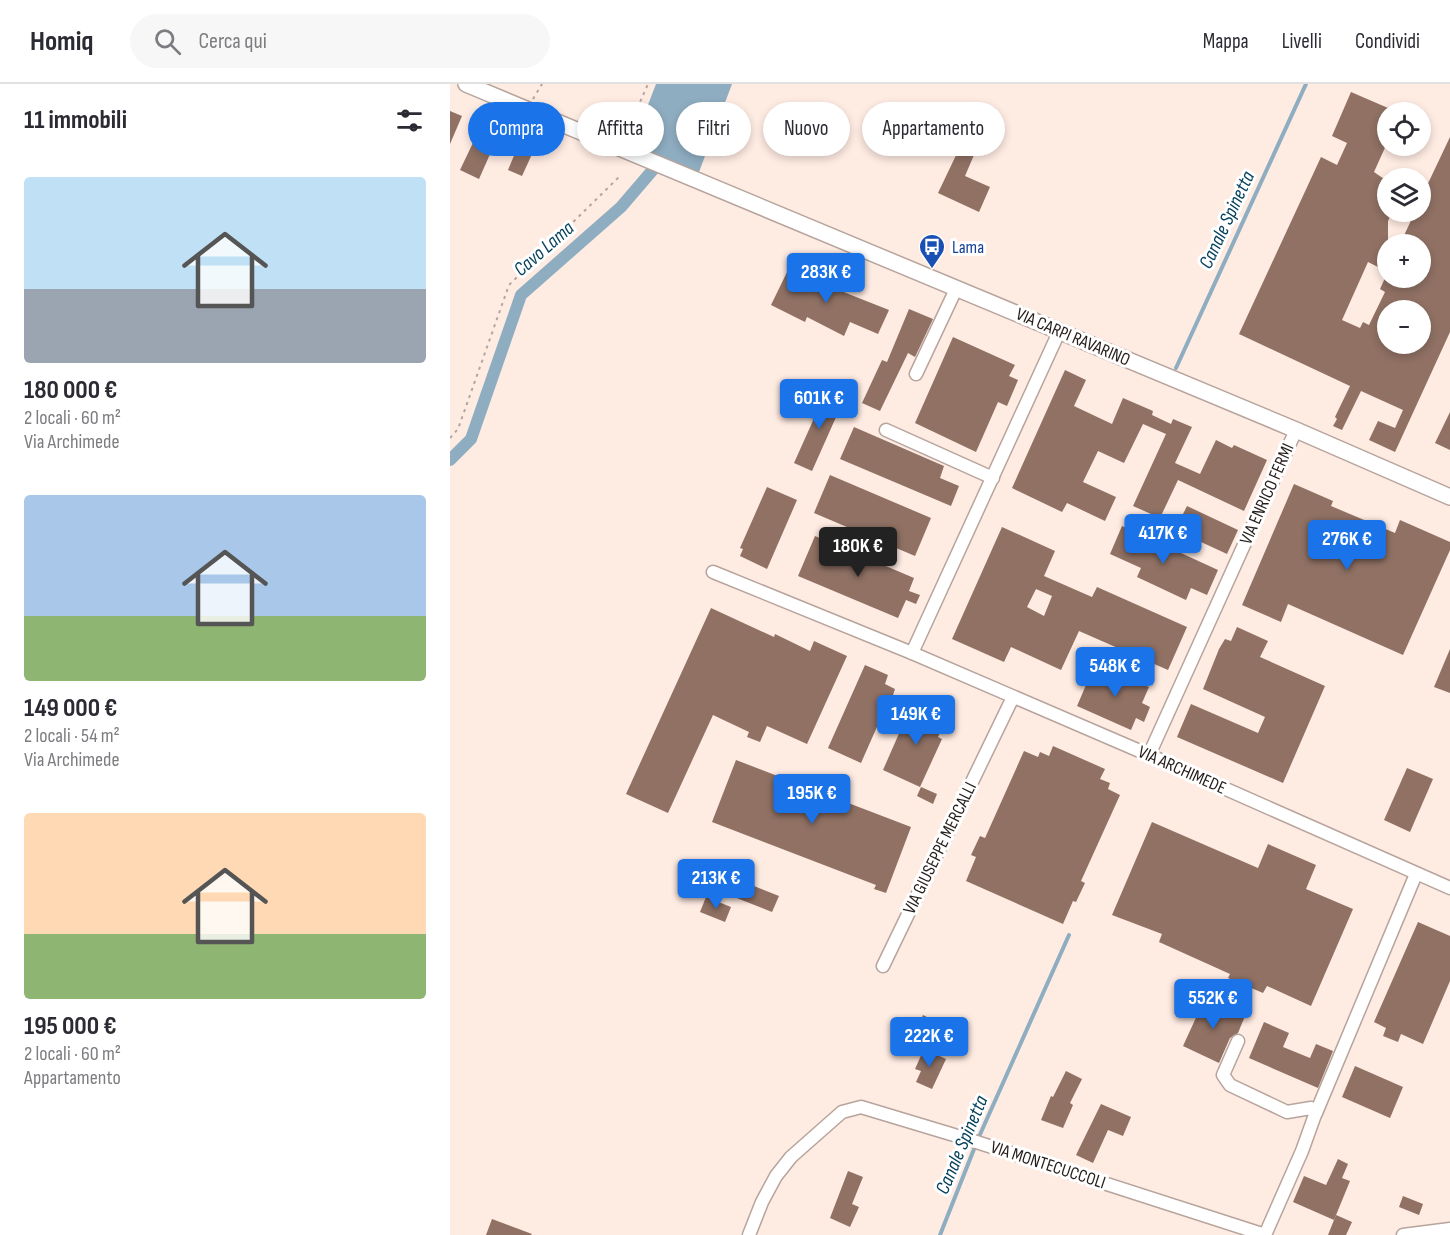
<!DOCTYPE html>
<html lang="it">
<head>
<meta charset="utf-8">
<style>
  body { margin:0; font-family:"Sofia Sans Condensed",sans-serif; background:#f7f7f7; color:#2b2b33; height:100vh; display:flex; flex-direction:column; font-size:22px; white-space:nowrap }
  * { box-sizing:border-box; margin:0 }
  p { font-size:20px; color:#7c7c81 }
  .icon { flex:none; width:33px; height:33px; fill:none; stroke:currentColor; stroke-width:2; stroke-linecap:round; stroke-linejoin:round }
  .map { position:relative; flex:1; overflow:hidden }
  .panel { display:flex; flex-direction:column; background:#fff; width:450px }
  .panel>* { flex:none }
  .banner { position:absolute; left:18px; top:18px; width:570px; height:54px; display:flex; gap:12px }
  .controls { position:absolute; left:927px; top:18px; display:grid; gap:12px }
  .controls a { display:grid; place-items:center; width:54px; height:54px; border-radius:50%; background:#fff; box-shadow:0 3px 9px #0003; font-size:30px }
  .price { position:absolute; translate:-50% -51px; padding:0 14px; border-radius:6px; background:#1a73e8; color:#fff; font-size:20px; line-height:39px; filter:drop-shadow(0 2px 3px #0008) }
  .price::after { content:''; position:absolute; left:50%; top:36px; width:18px; height:14px; margin-left:-9px; background:inherit; clip-path:polygon(0 0,100% 0,50% 100%) }
  .price.current { background:#222; color:#fff }
  ul { padding:0; list-style:none }
  li { display:grid; align-content:center; gap:12px; height:318px; padding:0 24px }
  li span { display:grid; place-items:center; height:186px; border-radius:6px; color:#555 }
  li>.icon { margin-inline-start:auto }
  span .icon { width:108px; height:108px; fill:#fffc; stroke-width:1 }
  li b { font-size:26px }
  h2 { display:flex; justify-content:space-between; align-items:center; height:72px; padding:0 24px; font-size:26px }
  .pill { padding:0 21px; border-radius:27px; background:#fff; box-shadow:0 3px 9px #0003; font-size:21px; line-height:54px }
  .pill.current { background:#1a73e8; color:#fff }
  header { display:flex; align-items:center; gap:36px; box-sizing:border-box; height:84px; padding:0 30px; background:#fff; border-bottom:2px solid #e1e1e2 }
  header strong { font-size:28px }
  nav { display:flex; gap:33px; margin-inline-start:auto; font-size:21px }
  .search { width:420px; height:54px; background:#f7f7f7; display:flex; align-items:center; gap:15px; box-sizing:border-box; padding:0 21px; border-radius:33px; color:#7c7c81; font-size:22px }
  main { display:flex; flex:1; min-height:0 }
  .map>svg:first-child { display:block }
</style>
</head>
<body>
<header>
<strong>Homiq</strong>
<div class="search"><svg class="icon" aria-label="search" viewBox="0 0 24 24"><circle cx="10" cy="10" r="6"/><path d="M15 15l6 6"/></svg>Cerca qui</div>
<nav><a>Mappa</a><a>Livelli</a><a>Condividi</a></nav>
</header>
<main>
<section class="panel">
<h2>11 immobili<svg class="icon" aria-label="filters" viewBox="0 0 24 24"><path d="M4 7h16M4 17h16"/><circle cx="9" cy="7" r="2"/><circle cx="15" cy="17" r="2"/></svg></h2>
<ul>
<li><span style="background:linear-gradient(#bfe0f5 60%,#9aa5b1 0)"><svg class="icon" aria-label="home" viewBox="0 0 24 24"><path d="M3 11l9-7 9 7M6 9v11h12V9"/></svg></span><div><b>180 000 €</b><p>2 locali · 60 m²</p><p>Via Archimede</p></div></li>
<li><span style="background:linear-gradient(#a9c7e8 65%,#8fb573 0)"><svg class="icon" aria-label="home" viewBox="0 0 24 24"><path d="M3 11l9-7 9 7M6 9v11h12V9"/></svg></span><div><b>149 000 €</b><p>2 locali · 54 m²</p><p>Via Archimede</p></div></li>
<li><span style="background:linear-gradient(#ffd9b3 65%,#8fb573 0)"><svg class="icon" aria-label="home" viewBox="0 0 24 24"><path d="M3 11l9-7 9 7M6 9v11h12V9"/></svg></span><div><b>195 000 €</b><p>2 locali · 60 m²</p><p>Appartamento</p></div></li>
</ul>
</section>
<div class="map">
<svg width="1000" height="1151" viewBox="0 0 1000 1151">
  <rect width="100%" height="100%" fill="#feebe2"/>
  <path fill="#8fadc1" d="M206,0H282L249,88L173,58L196,26Z"/>
  <g fill="none" stroke-linecap="round" stroke-linejoin="round">
    <g stroke="#8fadc1" stroke-width="4">
      <path d="M726,284L856,0"/>
      <path d="M490,1151L528,1055L619,851"/>
    </g>
    <path stroke="#8fadc1" stroke-width="12" d="M0,376L21,355L71,211L171,123L213,74"/>
  </g>
  <g fill="#907164" fill-rule="evenodd">
    <path d="M901,8L938,24V57L924,88L937,97L934,103L938,105V128H942L938,137V188L918,178L892,236L910,244L913,238L919,241L935,208L930,205L935,194H970V160H950L965,128H970V109L973,110L1000,53V248L945,368L919,356L928,337L945,344L953,326L911,307L892,346L883,342L887,335L885,333L900,302L789,250L871,73L887,81L897,59L882,52ZM938,226H970V260H938Z"/>
    <path d="M0,27L12,32L0,60Z"/>
    <path d="M31,42L49,50L29,95L10,86Z"/>
    <path d="M68,62L83,68L72,92L58,86Z"/>
    <path d="M509,65L524,71L515,92L540,103L529,128L488,109Z"/>
    <path d="M340,182L391,207L439,226L428,250L400,238L394,252L357,233L355,238L321,221Z"/>
    <path d="M459,225L483,235L465,273L458,269L430,327L412,319L432,276L437,278Z"/>
    <path d="M503,253L565,281L559,292L568,296L557,322L548,318L526,368L465,339Z"/>
    <path d="M615,286L636,296L624,322L662,340L673,314L703,327L702,331L721,340L723,335L742,343L725,379L750,390L766,356L782,364L784,361L817,376L794,427L728,396L710,434L683,422L716,350L693,340L674,379L648,367L633,398L666,413L655,437L617,419L612,428L562,404Z"/>
    <path d="M377,306L395,313L362,387L344,379L366,330L362,328L367,319L371,321Z"/>
    <path d="M1000,328V366L985,359Z"/>
    <path d="M404,343L494,382L490,394L509,402L501,422L390,375Z"/>
    <path d="M380,391L481,434L465,472L364,429Z"/>
    <path d="M844,400L883,417L881,422L945,449L950,436L1000,458V466L953,571L838,520L831,538L792,521Z"/>
    <path d="M317,403L347,416L317,485L290,472L293,465L290,464Z"/>
    <path d="M737,422L788,446L777,470L725,446Z"/>
    <path d="M672,442L768,486L757,511L741,504L736,516L687,493L691,484L660,470Z"/>
    <path d="M552,443L605,467L594,492L642,513L647,503L737,543L718,586L629,547L611,586L561,563L554,578L502,555ZM586,505L602,512L594,532L577,523Z"/>
    <path d="M365,452L464,494L459,507L470,511L466,520L456,516L448,534L348,492Z"/>
    <path d="M261,524L324,553L325,550L360,567L364,557L397,572L357,660L317,642L310,658L297,653L299,648L263,631L218,729L176,710Z"/>
    <path d="M787,543L818,557L810,573L875,602L833,699L727,653L741,620L808,649L815,633L753,605L769,565L775,555L781,557Z"/>
    <path d="M1000,565V609L984,603Z"/>
    <path d="M645,580L699,603L692,619L700,623L694,638L686,634L681,646L627,622Z"/>
    <path d="M415,581L438,591L435,600L445,605L434,638L430,636L411,679L378,664Z"/>
    <path d="M462,620L496,635L488,653L492,655L470,703L433,686Z"/>
    <path d="M603,662L655,685L650,695L660,699L658,705L670,711L631,797L635,799L626,818L623,817L613,840L516,797L526,773L521,771L530,752L535,754L574,667L588,673L590,668L599,672Z"/>
    <path d="M286,676L461,743L436,809L424,805L426,801L262,738Z"/>
    <path d="M957,684L983,695L960,748L934,736Z"/>
    <path d="M471,703L487,710L483,720L467,712Z"/>
    <path d="M702,738L808,784L818,760L866,781L856,805L903,825L861,922L817,902L813,909L778,894L780,890L709,858L712,850L662,831Z"/>
    <path d="M286,795L329,812L322,828L279,811Z"/>
    <path d="M256,813L281,823L275,838L250,828Z"/>
    <path d="M968,838L1000,852V897L973,960L951,950L948,958L933,952L936,944L924,938Z"/>
    <path d="M755,914L795,932L788,949L780,954L769,979L733,962Z"/>
    <path d="M473,931L491,940L482,962L457,949L465,933L471,936Z"/>
    <path d="M814,938L839,949L833,963L860,974L866,960L883,967L868,1004L799,974Z"/>
    <path d="M474,965L496,975L482,1005L466,998L471,987L465,985Z"/>
    <path d="M905,982L953,1003L940,1034L892,1013Z"/>
    <path d="M616,987L632,995L620,1019L623,1021L613,1044L591,1036L601,1012L603,1013Z"/>
    <path d="M651,1020L681,1033L673,1052L658,1046L643,1079L626,1071Z"/>
    <path d="M888,1075L898,1080L892,1094L900,1097L884,1136L843,1118L854,1092L876,1101Z"/>
    <path d="M398,1087L413,1093L402,1120L409,1123L400,1143L380,1134Z"/>
    <path d="M953,1112L973,1120L969,1131L949,1123Z"/>
    <path d="M886,1131L902,1138L896,1151H878Z"/>
    <path d="M42,1135L82,1150L81,1151H36Z"/>
  </g>
  <g fill="none" stroke-linecap="round" stroke-linejoin="round">
    <defs>
      <g id="minor">
        <path d="M466,290L506,205"/>
        <path d="M436,346L543,394"/>
        <path d="M263,488L462,569L699,671L1000,804"/>
        <path d="M462,569L609,248"/>
        <path d="M699,671L846,346"/>
        <path d="M433,882L563,613"/>
        <path d="M866,1029L966,790"/>
        <path d="M299,1151L312,1118L326,1092L341,1073L392,1028L411,1023L514,1054L815,1151L852,1067L866,1028L861,1024L837,1028L780,1001L773,991L788,957"/>
        <path d="M953,1151L1000,1145"/>
      </g>
      <path id="major" d="M16,0L846,346L1000,413"/>
    </defs>
    <use href="#minor" stroke="#b7a49c" stroke-width="15"/>
    <use href="#major" stroke="#b7a49c" stroke-width="18"/>
    <g stroke="#b4a59e" stroke-width="2" stroke-dasharray="3 4.5" stroke-linecap="butt">
      <path d="M83,15L92,0"/>
      <path d="M175,52L198,0"/>
      <path d="M0,354L8,345L59,201L171,91"/>
    </g>
    <use href="#minor" stroke="#fff" stroke-width="12"/>
    <use href="#major" stroke="#fff" stroke-width="15"/>
  </g>
  <defs>
    <symbol id="bus-pin" viewBox="-11 -11 22 30"><path d="M0 17L-7.5 6A9.5 9.5 0 1 1 7.5 6Z" fill="#1a4fb4" stroke="#fff"/><path d="M-5-6H5V4H4V6H2V4H-2V6H-4V4H-5ZM-3.5-4V0h7V-4ZM-3.5 1.2v1.5H-2V1.2ZM2 1.2v1.5H3.5V1.2Z" fill="#fff"/></symbol>
  </defs>
  <g fill-rule="evenodd">
    <use href="#bus-pin" x="467" y="148" width="30" height="40"/>
  </g>
  <g text-anchor="middle" dominant-baseline="central" stroke-width="6" stroke-linejoin="round" paint-order="stroke">
    <g font-size="18" fill="#164399" stroke="#fff" text-anchor="start">
      <text x="502" y="163">Lama</text>
    </g>
    <g font-size="18" fill="#241d1a" stroke="#fff">
      <text transform="translate(623 253) rotate(23)">VIA CARPI RAVARINO</text>
      <text transform="translate(817 410) rotate(-66)">VIA ENRICO FERMI</text>
      <text transform="translate(732 686) rotate(24)">VIA ARCHIMEDE</text>
      <text transform="translate(490 764) rotate(-64)">VIA GIUSEPPE MERCALLI</text>
      <text transform="translate(598 1081) rotate(18)">VIA MONTECUCCOLI</text>
    </g>
    <g font-size="20" font-style="italic" fill="#07425e" stroke="#fff">
      <text transform="translate(777 136) rotate(-65)">Canale Spinetta</text>
      <text transform="translate(94 165) rotate(-41)">Cavo Lama</text>
      <text transform="translate(512 1061) rotate(-67)">Canale Spinetta</text>
    </g>
  </g>
</svg>
<div class="controls">
<a><svg class="icon" aria-label="locate" viewBox="0 0 24 24"><circle cx="12" cy="12" r="6"/><path d="M12 2v4M12 18v4M2 12h4M18 12h4"/></svg></a>
<a><svg class="icon" aria-label="layers" viewBox="0 0 24 24"><path d="M12 4l9 5-9 5-9-5zM3 14l9 5 9-5"/></svg></a>
<a>+</a>
<a>−</a>
</div>
<b class="price" style="left:376px;top:220px">283K €</b>
<b class="price" style="left:369px;top:346px">601K €</b>
<b class="price" style="left:713px;top:481px">417K €</b>
<b class="price" style="left:897px;top:487px">276K €</b>
<b class="price current" style="left:408px;top:494px">180K €</b>
<b class="price" style="left:665px;top:614px">548K €</b>
<b class="price" style="left:466px;top:662px">149K €</b>
<b class="price" style="left:362px;top:741px">195K €</b>
<b class="price" style="left:266px;top:826px">213K €</b>
<b class="price" style="left:763px;top:946px">552K €</b>
<b class="price" style="left:479px;top:984px">222K €</b>
<div class="banner">
<a class="pill current">Compra</a>
<a class="pill">Affitta</a>
<a class="pill">Filtri</a>
<a class="pill">Nuovo</a>
<a class="pill">Appartamento</a>
</div>
</div>
</main>
</body>
</html>
